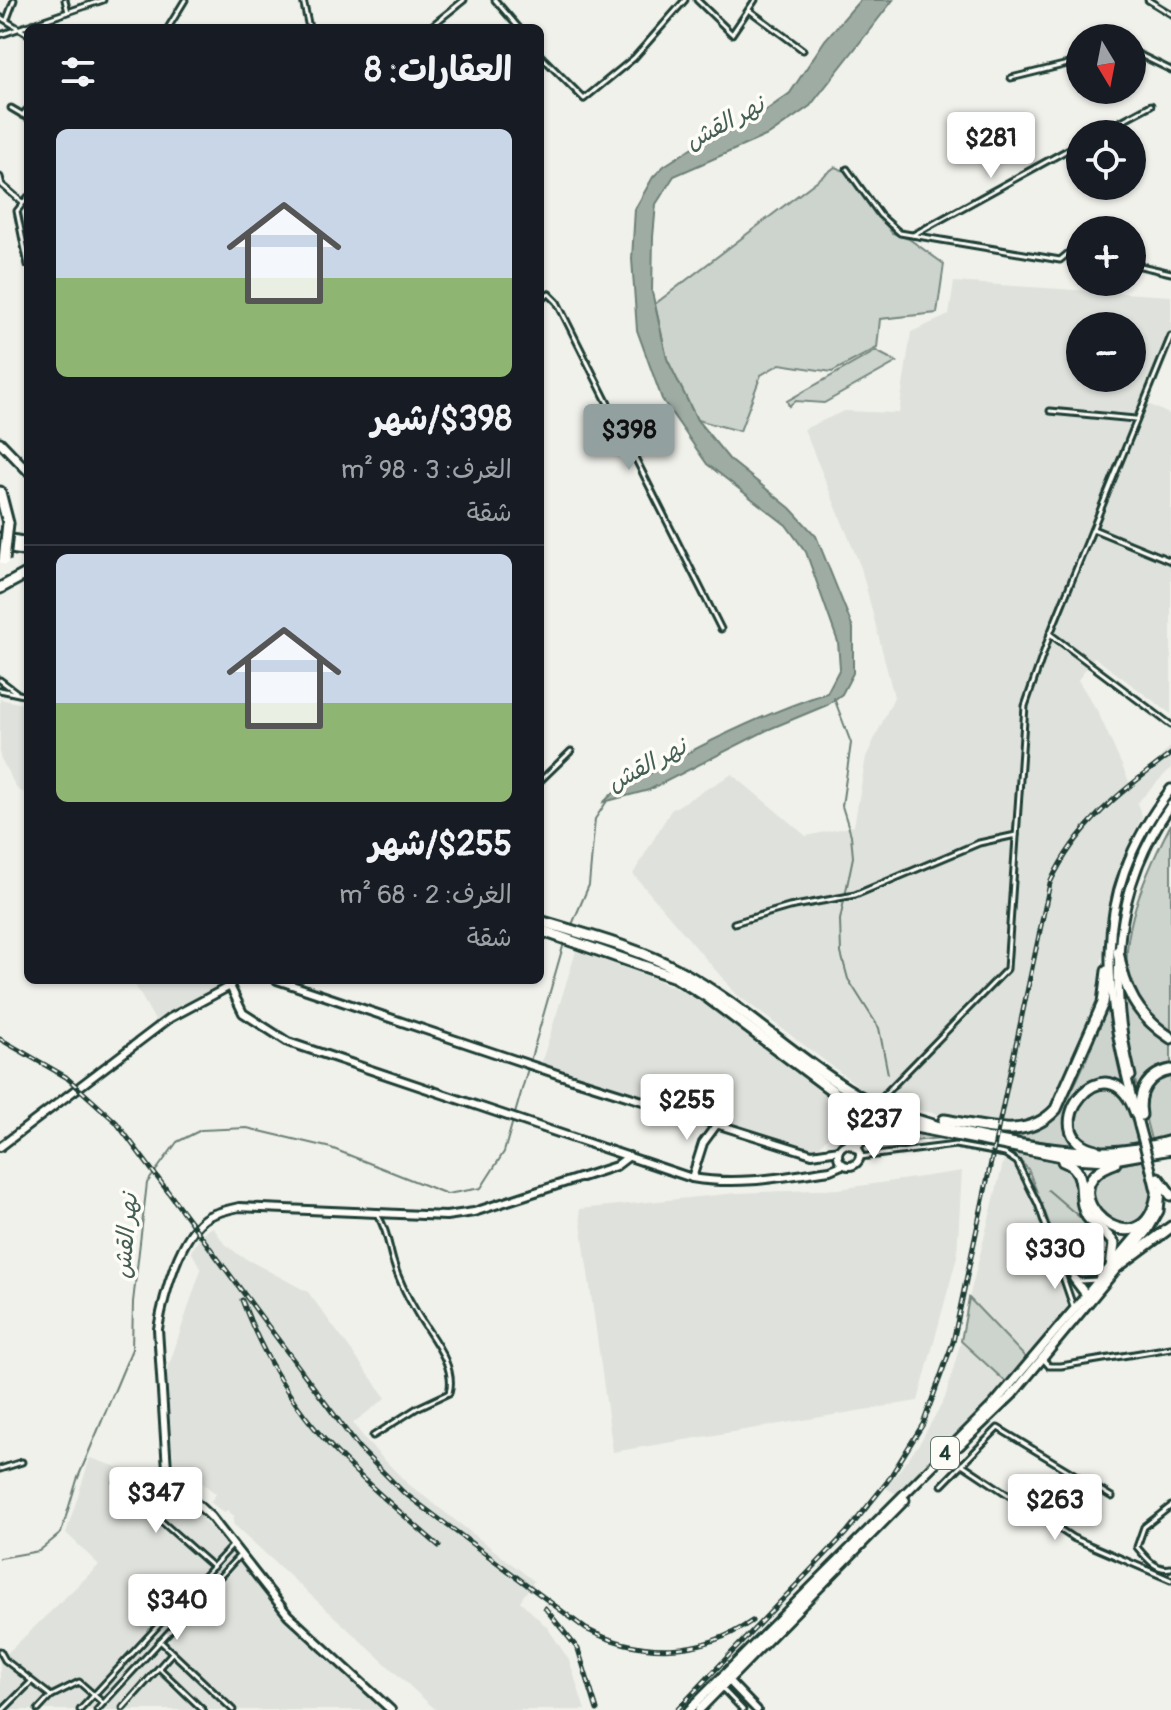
<!DOCTYPE html>
<html lang="ar">
<head>
<meta charset="utf-8">
<style>
  body { margin:0; font-family:Pangolin,"Playpen Sans Arabic",sans-serif; background:#242831; color:#f1f3f6; direction:rtl; height:100vh; display:flex; flex-direction:column; font-size:30px; white-space:nowrap }
  * { box-sizing:border-box; margin:0 }
  p { font-size:26px; color:#9ea1a6 }
  .icon { flex:none; width:44px; height:44px; fill:none; stroke:currentColor; stroke-width:2; stroke-linecap:round; stroke-linejoin:round }
  .map { position:relative; flex:1; overflow:hidden; direction:ltr }
  .details { position:absolute; left:24px; top:24px; width:520px; height:960px; display:flex; flex-direction:column; background:#171b24; border-radius:12px; box-shadow:0 2px 6px #0004; direction:rtl }
  .details>* { flex:none }
  .needle { width:52px; rotate:170deg }
  .controls { position:absolute; left:1066px; top:24px; display:grid; gap:16px }
  .controls a { display:grid; place-items:center; width:80px; height:80px; border-radius:50%; background:#171b24; box-shadow:0 2px 6px #0004; font-size:40px }
  .price { position:absolute; translate:-50% -68px; padding:0 18px; border-radius:8px; background:#fff; color:#222; font-size:26px; line-height:52px; filter:drop-shadow(0 2px 4px #0008) }
  .price::after { content:''; position:absolute; left:50%; top:48px; width:24px; height:18px; margin-left:-12px; background:inherit; clip-path:polygon(0 0,100% 0,50% 100%) }
  .price.on { background:#92a19f; color:#111 }
  ul { padding:0; list-style:none }
  li { display:grid; align-content:center; gap:16px; height:424px; padding:0 32px }
  li+li { border-top:2px solid #363941 }
  li span { display:grid; place-items:center; height:248px; border-radius:12px; color:#555 }
  li>.icon { margin-inline-start:auto }
  span .icon { width:144px; height:144px; fill:#fffc; stroke-width:1 }
  li b { font-size:34px }
  h2 { display:flex; justify-content:space-between; align-items:center; height:96px; padding:0 32px; font-size:34px }
  .map>svg:first-child { display:block }
</style>
</head>
<body>
<div class="map">
<svg width="1171" height="1710" viewBox="0 0 1171 1710">
  <rect width="100%" height="100%" fill="#f0f1eb"/>
  <filter id="ink" filterUnits="userSpaceOnUse"><feTurbulence type="fractalNoise" baseFrequency=".0125" numOctaves="2"/><feDisplacementMap in="SourceGraphic" scale="16" xChannelSelector="R" yChannelSelector="G"/><feConvolveMatrix kernelMatrix="1 2 1 2 8 2 1 2 1" color-interpolation-filters="sRGB"/></filter>
  <g filter="url(#ink)">
    <g fill="#dfe2dc" fill-rule="evenodd">
      <path d="M954,282L1171,296V334L1142,401L1171,415V714L1094,657L1078,680L1098,712L1132,788L1171,746V768L1137,803L1142,816L1125,854L1107,918L1098,1001L1067,1100L1054,1123L1023,1133L878,1101L736,994L633,874L671,810L732,774L806,836L854,826L866,757L894,697L861,568L804,429L844,411L899,413L911,332L949,315ZM1080,326H1132V378H1080Z"/>
      <path d="M0,699L28,705V795L17,789L0,757Z"/>
      <path d="M576,951L651,977L707,1002L849,1114L817,1149L541,1064Z"/>
      <path d="M132,980H222V981L217,988L156,1022Z"/>
      <path d="M1004,1159L1016,1168L1026,1183L1067,1303V1312L1028,1360L969,1298Z"/>
      <path d="M962,1171L957,1257L918,1401L613,1452L579,1209L736,1193L838,1189Z"/>
      <path d="M213,1227L224,1243L239,1255L308,1292L386,1398L353,1423L367,1442L407,1483L534,1581L520,1601L547,1627L569,1660L585,1710H436L233,1524L234,1516L227,1510L224,1513L210,1502L216,1494L189,1472L183,1479L174,1471L166,1374L201,1269L191,1251L204,1232Z"/>
      <path d="M961,1341L1007,1383L898,1495L886,1488L919,1444L945,1398Z"/>
      <path d="M90,1458L165,1482L227,1544L239,1563L396,1710H0V1660L99,1565L66,1533Z"/>
    </g>
    <g fill="#cdd3cd" stroke="#768880" stroke-width="2">
      <path d="M835,167L847,172L892,233L909,239L944,264L937,313L880,319L877,348L832,372L780,364L761,375L740,431L697,420L667,359L655,304Z"/>
      <path d="M876,351L897,362L824,403L795,401L789,406L787,401Z"/>
      <path d="M1171,824V1033C1162,1026 1149,1018 1142,1009C1104,960 1146,872 1171,824Z"/>
      <path d="M1120,979L1142,1023L1171,1043V1067L1138,1093L1123,1026Z"/>
      <path d="M1109,1002L1123,1086C1094,1073 1064,1094 1066,1125L1080,1148L968,1128C988,1130 1011,1137 1030,1133C1068,1125 1095,1035 1109,1002Z"/>
      <path d="M1171,1073V1137L1152,1143C1143,1109 1134,1089 1171,1073Z"/>
      <path d="M1103,1087C1132,1090 1132,1121 1139,1145C1100,1150 1078,1154 1073,1109L1093,1090Z"/>
      <path d="M887,1129L941,1138L865,1146L871,1133Z"/>
      <path d="M1010,1151L1059,1162L1077,1172L1081,1205L1113,1249C1108,1272 1092,1287 1069,1274L1028,1169Z"/>
      <path d="M1145,1160C1152,1188 1159,1224 1119,1226L1096,1211C1086,1170 1111,1166 1145,1160Z"/>
      <path d="M969,1298L1028,1360L1007,1383L961,1341Z"/>
    </g>
    <path fill="#9faca4" stroke="#6c8077" stroke-width="2" d="M860,0H893L810,106L770,134L674,176L656,204L653,237L652,292L667,359L697,420L729,459L790,508L816,536L853,628V673L842,694L827,705L767,730L649,790L604,802C617,787 633,782 651,773C708,741 765,713 827,693L840,668L838,642L806,552L786,525L707,464L662,399L637,330L632,259L635,209L653,177L664,166L709,137L746,125L790,93L825,40Z"/>
    <g fill="none" stroke-linecap="round" stroke-linejoin="round">
      <g stroke="#6c8077" stroke-width="2">
        <path d="M834,698L851,743L842,806L851,835L853,857L840,920L841,953L848,979L879,1028L888,1074"/>
        <path d="M571,927L589,885L595,819L607,801"/>
        <path d="M1048,1190L1105,1239"/>
        <path d="M0,1558L39,1551L61,1533L77,1480L132,1349L133,1302L147,1183L177,1142L201,1130L247,1128L331,1148L447,1194L481,1188L504,1152L564,943"/>
      </g>
      <defs>
        <g id="street">
          <path d="M65,0L68,12"/>
          <path d="M303,0L309,28"/>
          <path d="M495,0L519,28"/>
          <path d="M697,0L732,34L755,0"/>
          <path d="M1148,0L1171,14"/>
          <path d="M749,10L803,50"/>
          <path d="M0,17L28,34"/>
          <path d="M7,19L14,0"/>
          <path d="M168,28L185,0"/>
          <path d="M429,28L464,0"/>
          <path d="M0,35L103,0"/>
          <path d="M1132,51L1171,70"/>
          <path d="M540,55L584,99L634,58L685,0"/>
          <path d="M1011,78L1080,61"/>
          <path d="M11,108L28,118"/>
          <path d="M22,115L28,109"/>
          <path d="M1097,134L1151,105"/>
          <path d="M847,169L880,215L900,233L1060,260L1071,251L1080,255"/>
          <path d="M0,177L2,185L23,203"/>
          <path d="M28,197L17,211L28,265"/>
          <path d="M913,235L1080,143"/>
          <path d="M1132,264L1171,273"/>
          <path d="M540,300L549,294L557,302L721,629"/>
          <path d="M1050,411L1135,419"/>
          <path d="M1093,529L1171,561"/>
          <path d="M1050,634L1171,725"/>
          <path d="M0,680L16,692"/>
          <path d="M0,690L28,696"/>
          <path d="M540,781L571,751"/>
          <path d="M734,923L789,907L855,895L979,843L1016,835"/>
          <path d="M878,1101L1007,969L1025,706L1050,634L1171,336"/>
          <path d="M860,1157L955,1145L1005,1154L1017,1162L1038,1204L1073,1306"/>
          <path d="M1062,1268L1079,1281L1097,1280"/>
          <path d="M1043,1359L1049,1366H1061L1171,1348"/>
          <path d="M373,1436L417,1408L449,1393C457,1365 430,1336 417,1313C408,1298 398,1278 393,1261C388,1244 387,1230 377,1214"/>
          <path d="M962,1464L1073,1538L1171,1580"/>
          <path d="M0,1469L22,1462"/>
          <path d="M117,1482L213,1567"/>
          <path d="M942,1485L998,1428L1112,1497"/>
          <path d="M1171,1506L1144,1527L1137,1547C1146,1558 1156,1571 1171,1568"/>
          <path d="M1057,1525L1087,1482"/>
          <path d="M160,1641L233,1710"/>
          <path d="M0,1651L5,1660L51,1696L79,1682L103,1703"/>
          <path d="M159,1668L203,1710"/>
          <path d="M721,1687L743,1710"/>
          <path d="M123,1708L171,1654"/>
          <path d="M3,1710L31,1682"/>
          <path d="M38,1710L51,1696"/>
          <path d="M80,1710L231,1547"/>
          <path d="M97,1710L238,1557"/>
        </g>
        <g id="secondary">
          <path d="M233,980L230,986L243,1013L288,1042L692,1178C739,1186 783,1177 830,1170L842,1165"/>
          <path d="M277,980L566,1077L812,1154L839,1150"/>
          <circle cx="849" cy="1155" r="11"/>
          <path d="M0,1147L170,1018L230,986"/>
          <path d="M692,1178L703,1143L717,1124"/>
          <path d="M728,1680L757,1710"/>
          <path d="M391,1710L288,1615L211,1517L178,1486L167,1469L158,1329C163,1298 180,1232 209,1216C218,1212 230,1209 239,1207L446,1216L474,1212L616,1166L629,1156"/>
        </g>
        <g id="primary">
          <path d="M0,442L28,471"/>
          <path d="M1131,1076C1108,982 1113,886 1171,805"/>
          <path d="M1139,1126C1106,1000 1084,901 1171,789"/>
          <path d="M1151,1170L1157,1195"/>
          <path d="M1074,1279L1090,1300"/>
          <path d="M959,1446L1012,1395L1147,1232L1159,1211L1161,1190"/>
          <path d="M689,1710L994,1404L1148,1222"/>
          <path d="M699,1710L905,1500"/>
        </g>
        <g id="highway">
          <path d="M0,492L8,523"/>
          <path d="M0,538L28,543"/>
          <path d="M0,546L28,551"/>
          <path d="M0,588L28,573"/>
          <path d="M540,921C585,935 636,947 678,970C739,1003 788,1052 847,1089C903,1126 1038,1154 1105,1152C1128,1152 1149,1147 1171,1141"/>
          <path d="M540,930L675,977L706,996L849,1103L890,1122L1072,1158L1108,1160L1171,1149"/>
          <path d="M1118,951C1124,990 1137,1016 1171,1038"/>
          <path d="M849,1103L855,1126L850,1144"/>
          <path d="M1141,1115C1137,1092 1148,1074 1171,1070"/>
          <path d="M944,1120C984,1126 1026,1142 1056,1109L1103,1003L1107,971"/>
          <path d="M856,1147L867,1129L889,1122"/>
          <path d="M1096,1150C1030,1135 1108,1033 1136,1114"/>
          <path d="M1063,1161C1091,1171 1075,1196 1087,1216C1095,1227 1108,1233 1114,1244L1111,1267"/>
          <path d="M1115,1163C1039,1189 1144,1279 1157,1194"/>
          <path d="M1158,1178L1171,1195"/>
          <path d="M1117,1267L1171,1227"/>
        </g>
      </defs>
      <use href="#street" stroke="#1f3d34" stroke-width="9"/>
      <use href="#secondary" stroke="#1f3d34" stroke-width="12"/>
      <use href="#primary" stroke="#1f3d34" stroke-width="13"/>
      <use href="#highway" stroke="#1f3d34" stroke-width="15"/>
      <use href="#street" stroke="#fdfcf7" stroke-width="3"/>
      <use href="#secondary" stroke="#fdfcf7" stroke-width="6"/>
      <use href="#primary" stroke="#fdfcf7" stroke-width="7"/>
      <use href="#highway" stroke="#fdfcf7" stroke-width="9"/>
      <defs>
        <g id="rail">
          <path d="M0,1039L66,1077L116,1122L359,1448L403,1492L586,1629C641,1657 701,1656 752,1621"/>
          <path d="M242,1300C286,1418 347,1466 439,1546"/>
          <path d="M545,1608L578,1649L597,1710"/>
          <path d="M677,1710L846,1533L887,1482L923,1424L953,1342L1050,883C1077,825 1121,791 1171,754"/>
        </g>
      </defs>
      <use href="#rail" stroke="#1f3d34" stroke-width="5"/>
      <use href="#rail" stroke="#fdfcf7" stroke-width="2" stroke-dasharray="6" stroke-linecap="butt"/>
      <defs>
        <path id="primary-bridge" d="M1139,1126L1151,1170"/>
        <path id="highway-bridge" d="M4,560L8,523"/>
      </defs>
      <use href="#primary-bridge" stroke="#1f3d34" stroke-width="13" stroke-linecap="butt"/>
      <use href="#highway-bridge" stroke="#1f3d34" stroke-width="15" stroke-linecap="butt"/>
      <use href="#primary-bridge" stroke="#fdfcf7" stroke-width="7"/>
      <use href="#highway-bridge" stroke="#fdfcf7" stroke-width="9"/>
    </g>
  </g>
  <g text-anchor="middle" dominant-baseline="central" stroke-width="7" stroke-linejoin="round" paint-order="stroke">
    <rect fill="#fdfcf7" stroke="#62766e" stroke-width="2" x="931" y="1437" width="28" height="32" rx="6"/>
    <g font-size="20" font-weight="bold" fill="#1f3d34">
      <text x="945" y="1453">4</text>
    </g>
    <g font-size="24" font-style="italic" fill="#455e56" stroke="#fdfcf7">
      <text transform="translate(725 123) rotate(-28)">نهر القش</text>
      <text transform="translate(647 765) rotate(-28)">نهر القش</text>
      <text transform="translate(126 1236) rotate(-85)">نهر القش</text>
    </g>
  </g>
</svg>
<div class="controls">
<a><svg class="needle" viewBox="-14 -14 28 28"><path d="M0-13l5 13h-10z" fill="#e53935"/><path d="M0 13l5-13h-10z" fill="#9ea1a6"/></svg></a>
<a><svg class="icon" aria-label="locate" viewBox="0 0 24 24"><circle cx="12" cy="12" r="6"/><path d="M12 2v4M12 18v4M2 12h4M18 12h4"/></svg></a>
<a>+</a>
<a>−</a>
</div>
<b class="price" style="left:991px;top:180px">$281</b>
<b class="price on" style="left:629px;top:472px">$398</b>
<b class="price" style="left:687px;top:1142px">$255</b>
<b class="price" style="left:874px;top:1161px">$237</b>
<b class="price" style="left:1055px;top:1291px">$330</b>
<b class="price" style="left:156px;top:1535px">$347</b>
<b class="price" style="left:1055px;top:1542px">$263</b>
<b class="price" style="left:177px;top:1642px">$340</b>
<section class="details">
<h2>العقارات: 8<svg class="icon" aria-label="filters" viewBox="0 0 24 24"><path d="M4 7h16M4 17h16"/><circle cx="9" cy="7" r="2"/><circle cx="15" cy="17" r="2"/></svg></h2>
<ul>
<li><span style="background:linear-gradient(#c9d6e8 60%,#8fb573 0)"><svg class="icon" aria-label="home" viewBox="0 0 24 24"><path d="M3 11l9-7 9 7M6 9v11h12V9"/></svg></span><div><b>$398/شهر</b><p>الغرف: 3 · 98 m²</p><p>شقة</p></div></li>
<li><span style="background:linear-gradient(#c9d6e8 60%,#8fb573 0)"><svg class="icon" aria-label="home" viewBox="0 0 24 24"><path d="M3 11l9-7 9 7M6 9v11h12V9"/></svg></span><div><b>$255/شهر</b><p>الغرف: 2 · 68 m²</p><p>شقة</p></div></li>
</ul>
</section>
</div>
</body>
</html>
